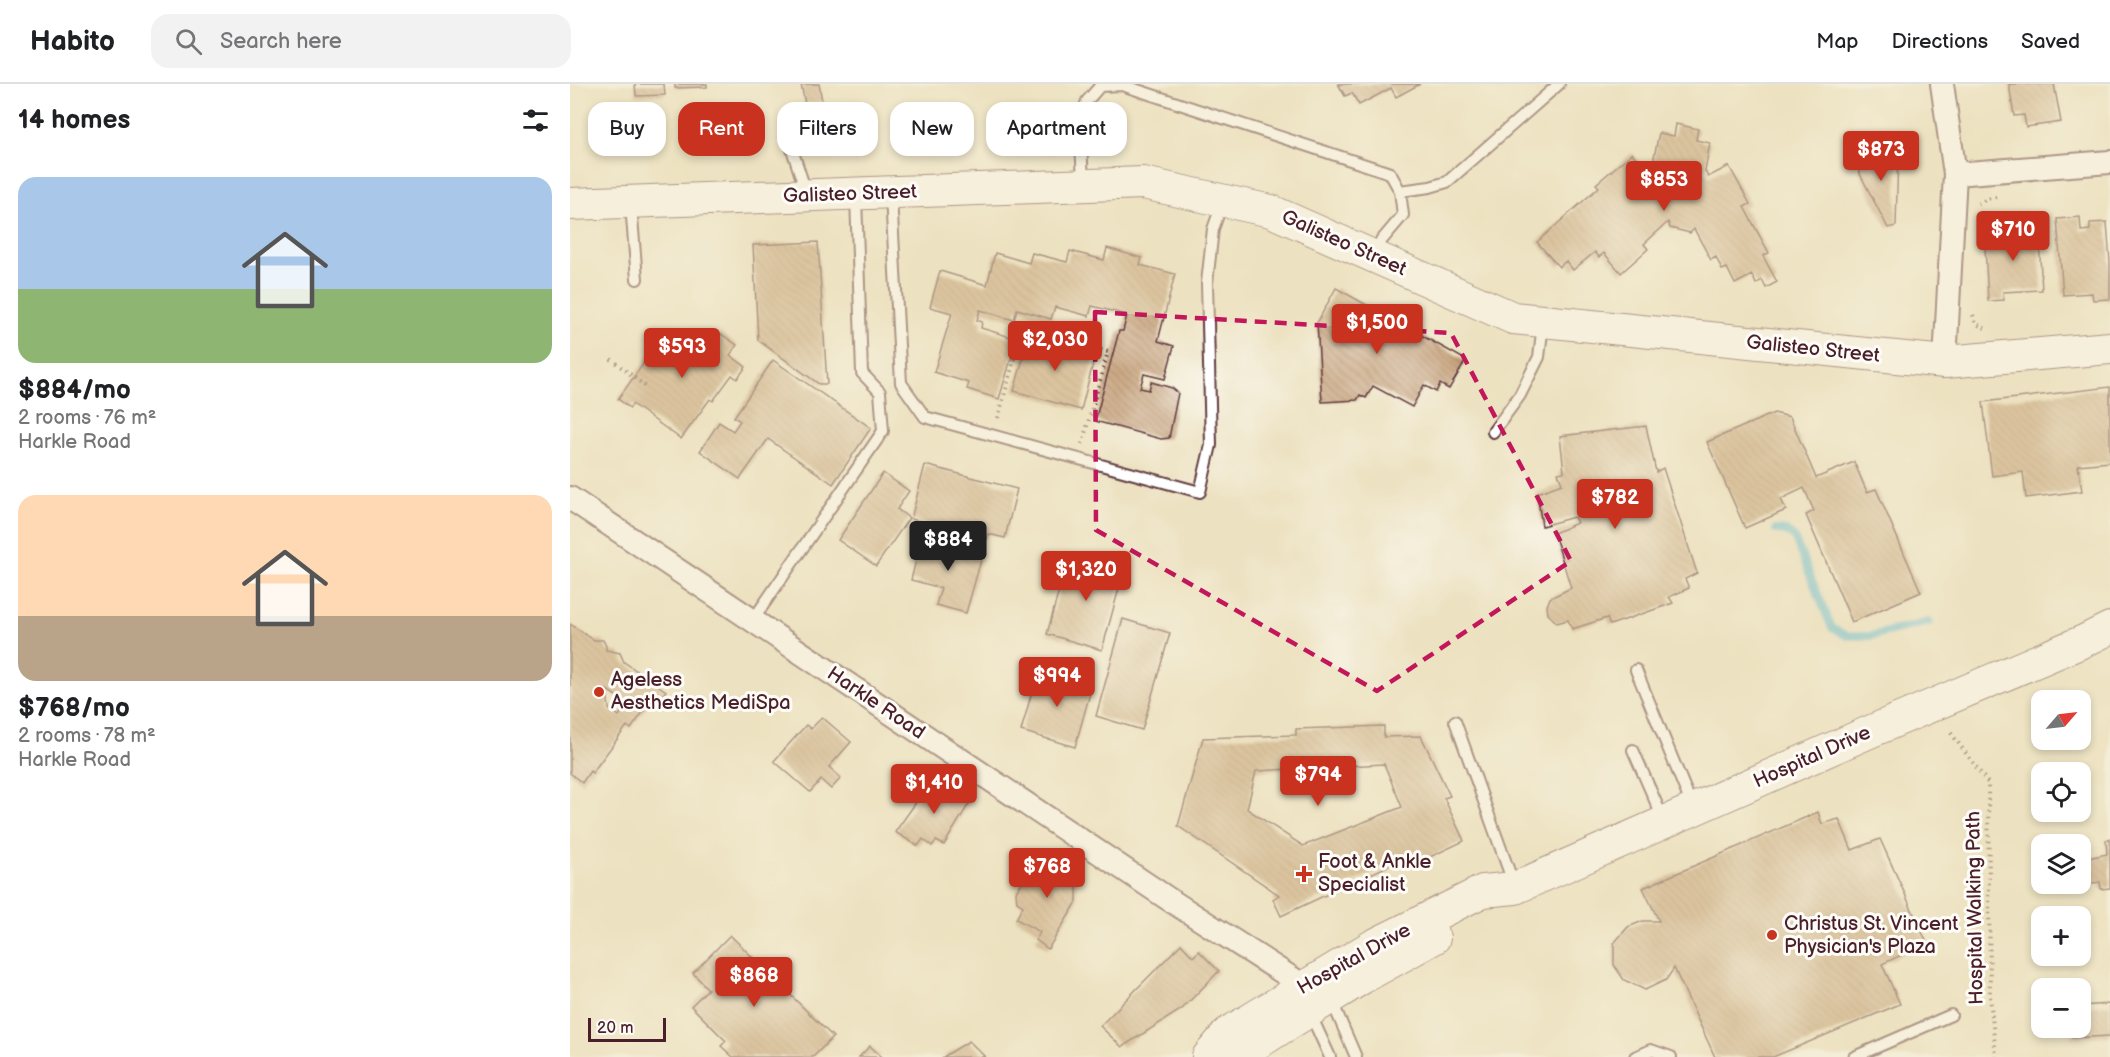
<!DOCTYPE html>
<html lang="en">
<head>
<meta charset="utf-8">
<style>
  body { margin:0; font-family:"Balsamiq Sans",sans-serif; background:#f2f2f2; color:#202124; height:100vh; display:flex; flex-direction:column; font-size:22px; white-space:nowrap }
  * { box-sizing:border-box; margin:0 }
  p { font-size:20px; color:#757577 }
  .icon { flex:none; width:33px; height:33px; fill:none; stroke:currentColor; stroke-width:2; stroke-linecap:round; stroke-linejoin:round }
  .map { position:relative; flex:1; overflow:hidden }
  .side { display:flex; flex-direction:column; background:#fff; width:570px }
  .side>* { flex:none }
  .banner { position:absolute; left:18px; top:18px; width:570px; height:54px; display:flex; gap:12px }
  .needle { width:39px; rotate:62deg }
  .buttons { position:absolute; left:1461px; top:606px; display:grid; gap:12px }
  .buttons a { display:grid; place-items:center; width:60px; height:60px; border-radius:12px; background:#fff; box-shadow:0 3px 9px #0003; font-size:30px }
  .scale { position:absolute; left:18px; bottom:15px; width:78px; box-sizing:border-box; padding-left:6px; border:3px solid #4a1f2b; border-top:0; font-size:16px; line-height:21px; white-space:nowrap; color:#4a1f2b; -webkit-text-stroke:4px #fdfcf7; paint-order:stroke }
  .price { position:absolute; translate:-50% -51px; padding:0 14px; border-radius:6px; background:#c8321e; color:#fff; font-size:20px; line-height:39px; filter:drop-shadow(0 2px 3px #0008) }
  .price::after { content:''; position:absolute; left:50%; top:36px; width:18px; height:14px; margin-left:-9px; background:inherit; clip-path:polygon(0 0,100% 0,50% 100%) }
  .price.selected { background:#222; color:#fff }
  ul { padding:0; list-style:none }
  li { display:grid; align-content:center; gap:12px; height:318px; padding:0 18px }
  li span { display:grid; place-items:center; height:186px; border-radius:18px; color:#555 }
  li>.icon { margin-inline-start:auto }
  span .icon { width:108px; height:108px; fill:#fffc; stroke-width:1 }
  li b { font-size:26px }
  h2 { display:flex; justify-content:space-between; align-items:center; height:72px; padding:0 18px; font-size:26px }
  .tag { padding:0 21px; border-radius:18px; background:#fff; box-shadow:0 3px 9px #0003; font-size:21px; line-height:54px }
  .tag.selected { background:#c8321e; color:#fff }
  header { display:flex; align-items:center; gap:36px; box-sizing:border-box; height:84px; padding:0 30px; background:#fff; border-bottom:2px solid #e0e0e0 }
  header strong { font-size:28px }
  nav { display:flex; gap:33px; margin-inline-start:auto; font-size:21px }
  .search { width:420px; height:54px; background:#f2f2f2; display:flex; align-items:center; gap:15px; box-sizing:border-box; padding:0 21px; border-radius:18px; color:#757577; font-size:22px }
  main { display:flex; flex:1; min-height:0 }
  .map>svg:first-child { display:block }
</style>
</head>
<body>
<header>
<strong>Habito</strong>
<div class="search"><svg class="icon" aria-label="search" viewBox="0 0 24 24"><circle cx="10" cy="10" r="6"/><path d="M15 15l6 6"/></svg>Search here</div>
<nav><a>Map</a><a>Directions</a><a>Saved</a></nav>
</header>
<main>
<section class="side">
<h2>14 homes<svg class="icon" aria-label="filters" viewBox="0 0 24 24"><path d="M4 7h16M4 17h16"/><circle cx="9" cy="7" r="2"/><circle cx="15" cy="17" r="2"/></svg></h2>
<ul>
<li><span style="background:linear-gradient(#a9c7e8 60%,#8fb573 0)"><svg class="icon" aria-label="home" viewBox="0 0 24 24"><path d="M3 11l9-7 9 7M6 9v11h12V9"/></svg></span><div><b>$884/mo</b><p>2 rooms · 76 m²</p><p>Harkle Road</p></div></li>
<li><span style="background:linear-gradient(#ffd9b3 65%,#b9a48a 0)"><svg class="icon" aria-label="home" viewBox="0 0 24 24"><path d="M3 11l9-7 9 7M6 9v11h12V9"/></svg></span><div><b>$768/mo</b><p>2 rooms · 78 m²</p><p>Harkle Road</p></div></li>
</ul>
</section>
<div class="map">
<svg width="1540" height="973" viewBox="0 0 1540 973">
  <defs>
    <pattern id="building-back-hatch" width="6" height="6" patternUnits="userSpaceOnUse" patternTransform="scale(1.5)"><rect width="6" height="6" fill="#c59e74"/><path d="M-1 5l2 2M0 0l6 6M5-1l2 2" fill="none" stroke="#a2805f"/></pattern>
  </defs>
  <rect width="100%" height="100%" fill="#fdfcf7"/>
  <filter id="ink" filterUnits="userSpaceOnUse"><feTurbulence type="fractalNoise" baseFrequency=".0167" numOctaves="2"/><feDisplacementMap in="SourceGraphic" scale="12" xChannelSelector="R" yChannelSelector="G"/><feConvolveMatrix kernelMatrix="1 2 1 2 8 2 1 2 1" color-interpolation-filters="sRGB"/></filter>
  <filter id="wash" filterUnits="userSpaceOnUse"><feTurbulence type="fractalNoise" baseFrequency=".008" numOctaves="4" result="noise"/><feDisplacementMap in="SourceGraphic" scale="24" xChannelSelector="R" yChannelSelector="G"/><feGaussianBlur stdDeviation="1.35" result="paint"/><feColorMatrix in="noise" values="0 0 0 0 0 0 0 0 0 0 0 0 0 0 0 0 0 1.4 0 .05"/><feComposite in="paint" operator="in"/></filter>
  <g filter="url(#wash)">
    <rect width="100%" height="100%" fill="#ece1c0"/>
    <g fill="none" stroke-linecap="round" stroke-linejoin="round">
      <path stroke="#52b5d1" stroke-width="8" d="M1206,446L1216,447L1224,453L1262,544L1277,552H1300L1359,538"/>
    </g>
    <g id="blocks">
      <g fill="url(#building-back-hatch)" fill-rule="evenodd">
        <path d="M65,0H94L95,11L66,12Z"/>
        <path d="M105,0H137V3L105,4Z"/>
        <path d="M231,0H249L252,17L235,20Z"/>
        <path d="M768,0H850L826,13L821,4L789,21L782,9L775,12Z"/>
        <path d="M1439,0H1484L1491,38L1456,43L1454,31L1444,32Z"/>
        <path d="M1106,40L1128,45L1126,56L1140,59L1135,87L1138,93L1159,82L1180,120L1174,123L1199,169L1193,172L1207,198L1196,204L1192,196L1186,200L1182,191L1165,200L1157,184L1152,186L1146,173L1141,176L1124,145L1120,149L1100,144L1098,138L1074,160L1078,165L1051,189L1034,169L1029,173L1025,168L1003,186L996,177L989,183L967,158L1029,103L1026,100L1062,69L1075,85L1083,78L1089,49L1104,52Z"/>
        <path d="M1288,67L1328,70L1326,142L1318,144L1290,90Z"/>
        <path d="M1510,133L1511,147L1520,146V139L1537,138L1540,178V215L1523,216L1522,209L1493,211L1487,135Z"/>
        <path d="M1468,140L1472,206L1433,208L1434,216L1418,217L1414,145L1431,144L1432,160L1447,159L1446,141Z"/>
        <path d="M248,158L257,300H249L188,256L183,161Z"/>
        <path d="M537,164L572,174L570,181L605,190L588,257L604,262L595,295L574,290L570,304L579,306L581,298L602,304L608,309L599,354L591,355L525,337L549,247H553L557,231L522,222L519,232L485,223L481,235L447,225L444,236L410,226L407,236L412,238L411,244L447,255L429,315L397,305L399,299L364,288L382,229L360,223L370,187L417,201L425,169L459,179L462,169L497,178L500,167L534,176Z"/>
        <path d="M766,204L896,276L879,305L870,300L866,308L854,301L842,323L803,302L796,314L790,311L787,316L752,318L747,239Z"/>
        <path d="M104,247L110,252L113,247L120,252L123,248L137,257L140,253L146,258L151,250L167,261L160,271L176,283L167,295L162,291L143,317L140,315L111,355L62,320L60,324L48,315L96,248L100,251Z"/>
        <path d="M460,250L526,268L511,326L444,307Z"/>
        <path d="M203,276L301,344L263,400L198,355L170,395L130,367L149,338L163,347L170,337L164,333Z"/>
        <path d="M1540,303V378L1508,381L1512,407L1456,414L1453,388L1422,392L1413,318Z"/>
        <path d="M1204,329L1220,333L1246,394L1284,378L1297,408L1306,405L1351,508L1282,538L1236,431L1244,427L1234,404L1211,415L1216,426L1175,444L1137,358Z"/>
        <path d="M1076,342L1086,388L1093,384L1127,489L1115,495L1119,504L1099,513L1103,519L1040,541L1037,534L1002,545L998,536L987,539L978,530L977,522L980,514L1001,504L984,449L1007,439L1004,433L972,442L967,409L992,400L988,389L994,388L990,352Z"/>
        <path d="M355,381L447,405L435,454L418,450L417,455L341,435Z"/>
        <path d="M313,389L339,407L327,425L339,434L306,482L268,456Z"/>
        <path d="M352,452L413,469L396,529L366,521L371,504L341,496Z"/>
        <path d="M499,470L554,486L532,566L477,550Z"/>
        <path d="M553,535L600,549L572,646L526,632Z"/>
        <path d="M0,540L24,556H33L36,562V566L50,569L54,578L96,607L87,617L83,614L61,645L57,642L22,689L20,687L12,699L0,689ZM37,606L57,619L49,632L39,625Z"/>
        <path d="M468,586L522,602L505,663L451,647Z"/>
        <path d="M252,633L281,658L259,683L271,694L261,705L251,696L240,708L204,677L236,641L241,645Z"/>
        <path d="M814,642V653L851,652L880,712L874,714L894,757L843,781L839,772L711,832L703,815L709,811L608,742L633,654L726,651V645ZM814,680L832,723L733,762L677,725L686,687Z"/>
        <path d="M364,693L400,718L374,761L366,757L362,762L353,755L348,762L325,748Z"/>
        <path d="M1248,728L1252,740L1269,735L1282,766L1310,755L1357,859L1312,880L1330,920L1203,973H1145L1104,884L1096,896L1075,906L1054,896L1044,881V859L1058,843L1073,837H1089L1073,804Z"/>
        <path d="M1540,755V804L1531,805L1530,798L1516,800L1513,775L1537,770L1536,756Z"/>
        <path d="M474,776L490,777L489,788L507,790V818L478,865L466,856L470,848L446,835L453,822L447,818L446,808L465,778Z"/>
        <path d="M160,851L263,953L243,973H163L151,962L156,957L121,922L138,905L123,889Z"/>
        <path d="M611,860L623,873L629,867L649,887L612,925L552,963L530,942Z"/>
        <path d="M1540,920V952L1502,954L1501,944H1510V922Z"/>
        <path d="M399,957L415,973H373Z"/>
        <path d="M300,962L312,973H289Z"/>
      </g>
    </g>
  </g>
  <g filter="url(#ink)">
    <use href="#blocks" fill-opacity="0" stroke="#623c41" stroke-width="1.5"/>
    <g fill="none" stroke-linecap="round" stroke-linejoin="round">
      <defs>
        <g id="lane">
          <path d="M217,50L236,108"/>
          <path d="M513,98L510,37L517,17L530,2L552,1L820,89L830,107L833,131L801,169"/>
          <path d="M830,107L860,103L877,98L989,0"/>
          <path d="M321,112L331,299L355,333L630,408L641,361L637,199L643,145L652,120"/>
          <path d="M61,121L67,195"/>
          <path d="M923,348L950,311L969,273L973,240"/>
          <path d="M183,536L313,347L310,308L292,289L286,113"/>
          <path d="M1066,586L1122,722"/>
          <path d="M885,637L944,801"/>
          <path d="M1063,666L1094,737"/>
          <path d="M761,915L786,973"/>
          <path d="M740,929L760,973"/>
          <path d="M1065,973L1081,966L1101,973"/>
          <path d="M1284,973L1381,931"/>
        </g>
        <g id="street">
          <path d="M1372,0L1385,90L1375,278"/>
          <path d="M1385,90L1540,78"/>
          <path d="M0,414L597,814L734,902"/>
        </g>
        <g id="secondary">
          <path d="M0,120L573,99L701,127L943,234L1375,278L1540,264"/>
          <path d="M638,973L658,949L804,861L913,807L945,804L1297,649L1514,557L1540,544"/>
          <path d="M658,973L673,968L792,894L864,854"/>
        </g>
      </defs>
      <use href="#lane" stroke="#623c41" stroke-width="14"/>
      <use href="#street" stroke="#623c41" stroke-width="26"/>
      <use href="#secondary" stroke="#623c41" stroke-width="34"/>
      <g stroke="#623c41" stroke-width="4" stroke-dasharray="1.5 4.5" stroke-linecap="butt">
        <path d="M1408,120L1417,115L1426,113"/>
        <path d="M1403,231L1406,240L1415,244"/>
        <path d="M41,275L75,302"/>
        <path d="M428,334L453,244L538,268L512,360"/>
        <path d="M1381,649L1418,699L1420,912L1426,973"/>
      </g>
      <use href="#lane" stroke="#fff" stroke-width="10"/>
      <use href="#street" stroke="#fff" stroke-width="22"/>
      <use href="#secondary" stroke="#fff" stroke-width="32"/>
    </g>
  </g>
  <path d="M0 0H1540V973H0ZM525,228L881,249L1001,477L807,607L526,446Z" fill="#ece1c0" fill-opacity=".55" fill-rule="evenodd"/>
  <path fill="none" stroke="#c2185b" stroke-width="4.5" stroke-dasharray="12 8" stroke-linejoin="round" d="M525,228L881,249L1001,477L807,607L526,446Z"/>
  <g fill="#c8321e" stroke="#fdfcf7" stroke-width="2">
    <circle cx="29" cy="608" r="6"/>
    <path d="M731 781h6v6h6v6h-6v6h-6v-6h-6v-6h6z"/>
    <circle cx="1202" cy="851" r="6"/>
  </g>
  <g text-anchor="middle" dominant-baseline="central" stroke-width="6" stroke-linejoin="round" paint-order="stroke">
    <g font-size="20" fill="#4a1f2b" stroke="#fdfcf7">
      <text transform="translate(280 110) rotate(-2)">Galisteo Street</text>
      <text transform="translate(774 159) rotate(24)">Galisteo Street</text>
      <text transform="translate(1243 265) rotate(6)">Galisteo Street</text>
      <text transform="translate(306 619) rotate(34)">Harkle Road</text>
      <text transform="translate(1242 673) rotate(-24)">Hospital Drive</text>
      <text transform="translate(1405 824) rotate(-91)">Hospital Walking Path</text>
      <text transform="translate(784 875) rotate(-29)">Hospital Drive</text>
    </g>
    <g font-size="20" fill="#4a1f2b" stroke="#fdfcf7" text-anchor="start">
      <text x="41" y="596">Ageless<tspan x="41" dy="23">Aesthetics MediSpa</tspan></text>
      <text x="748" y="778">Foot &amp; Ankle<tspan x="748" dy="23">Specialist</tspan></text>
      <text x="1214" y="840">Christus St. Vincent<tspan x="1214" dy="23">Physician's Plaza</tspan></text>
    </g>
  </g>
</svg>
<div class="buttons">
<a><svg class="needle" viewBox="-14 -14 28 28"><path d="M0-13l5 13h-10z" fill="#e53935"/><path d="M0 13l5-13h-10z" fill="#757577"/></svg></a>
<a><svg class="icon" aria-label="locate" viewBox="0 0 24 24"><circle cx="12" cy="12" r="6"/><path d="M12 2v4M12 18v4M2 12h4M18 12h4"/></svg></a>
<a><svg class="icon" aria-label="layers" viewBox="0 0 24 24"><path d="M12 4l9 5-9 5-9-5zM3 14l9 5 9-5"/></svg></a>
<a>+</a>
<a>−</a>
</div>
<div class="scale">20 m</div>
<b class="price" style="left:1311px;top:98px">$873</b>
<b class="price" style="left:1094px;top:128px">$853</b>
<b class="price" style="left:1443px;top:178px">$710</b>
<b class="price" style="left:807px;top:271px">$1,500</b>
<b class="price" style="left:485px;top:288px">$2,030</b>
<b class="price" style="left:112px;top:295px">$593</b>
<b class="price" style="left:1045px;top:446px">$782</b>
<b class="price selected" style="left:378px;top:488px">$884</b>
<b class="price" style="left:516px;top:518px">$1,320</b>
<b class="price" style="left:487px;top:624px">$994</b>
<b class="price" style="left:748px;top:723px">$794</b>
<b class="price" style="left:364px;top:731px">$1,410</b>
<b class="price" style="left:477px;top:815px">$768</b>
<b class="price" style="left:184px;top:924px">$868</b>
<div class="banner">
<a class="tag">Buy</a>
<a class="tag selected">Rent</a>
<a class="tag">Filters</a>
<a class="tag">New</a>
<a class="tag">Apartment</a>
</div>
</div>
</main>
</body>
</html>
